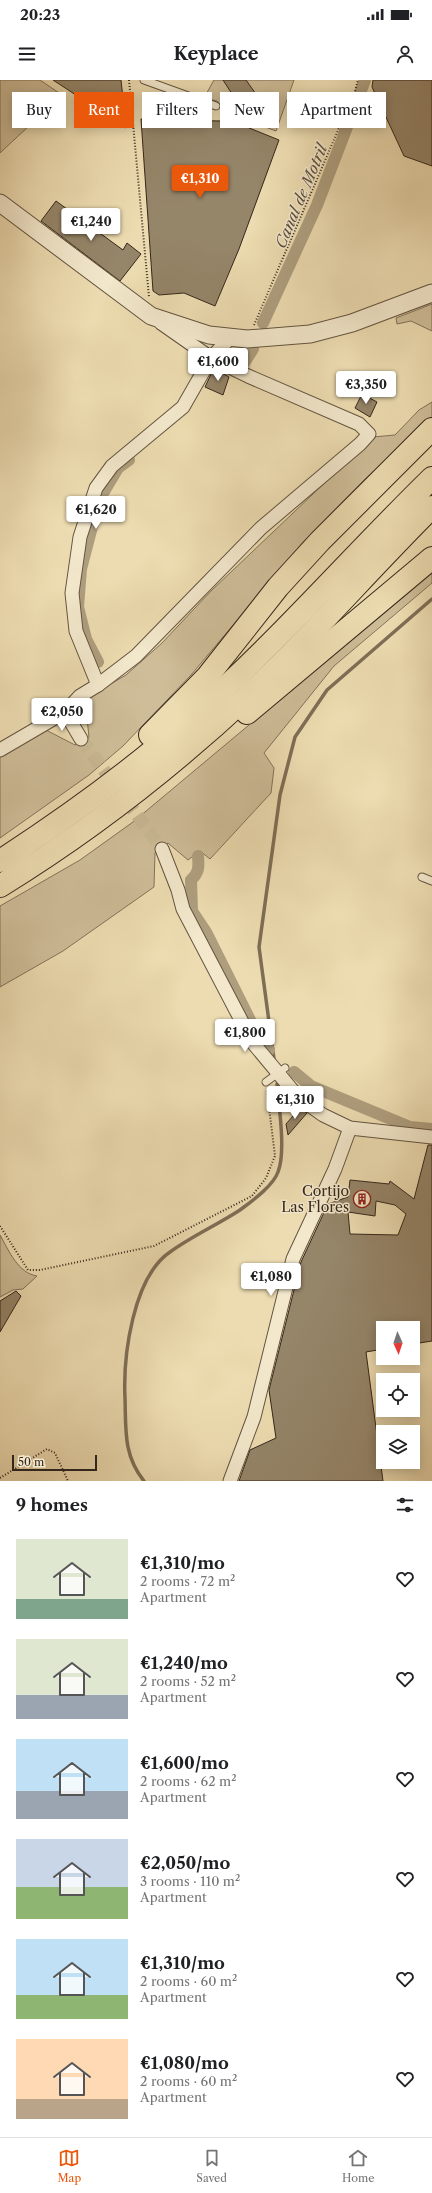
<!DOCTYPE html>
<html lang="en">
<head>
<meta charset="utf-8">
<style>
  body { margin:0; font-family:"Libre Caslon Text",serif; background:#f6f6f6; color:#202124; height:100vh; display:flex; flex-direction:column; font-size:15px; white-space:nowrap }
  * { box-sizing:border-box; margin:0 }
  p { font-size:13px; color:#757577 }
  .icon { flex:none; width:22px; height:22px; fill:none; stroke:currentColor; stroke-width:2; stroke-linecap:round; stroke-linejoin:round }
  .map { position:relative; height:1401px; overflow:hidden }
  .panel { display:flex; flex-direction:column; background:#fff; flex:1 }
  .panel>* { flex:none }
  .hud { position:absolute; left:12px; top:12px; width:408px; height:36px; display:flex; gap:8px }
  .needle { width:26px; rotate:177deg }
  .controls { position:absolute; left:376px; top:1241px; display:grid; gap:8px }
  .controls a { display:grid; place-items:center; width:44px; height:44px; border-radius:0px; background:#fff; box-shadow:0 2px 10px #0003; font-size:20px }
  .scale { position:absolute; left:12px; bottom:10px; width:85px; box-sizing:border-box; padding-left:4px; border:2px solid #35271b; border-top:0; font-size:11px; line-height:14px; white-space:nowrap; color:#35271b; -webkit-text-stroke:3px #f3e8cc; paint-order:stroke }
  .price { position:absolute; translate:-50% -34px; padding:0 9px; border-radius:4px; background:#fff; color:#222; font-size:13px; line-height:26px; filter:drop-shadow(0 1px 2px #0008) }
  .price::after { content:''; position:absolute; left:50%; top:24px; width:12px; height:9px; margin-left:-6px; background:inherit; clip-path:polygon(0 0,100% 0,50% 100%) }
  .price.current { background:#ea580c; color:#fff }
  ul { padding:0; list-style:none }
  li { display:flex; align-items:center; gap:12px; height:100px; padding:0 16px }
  li span { display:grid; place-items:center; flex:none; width:112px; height:80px; border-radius:0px; color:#555 }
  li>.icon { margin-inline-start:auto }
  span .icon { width:48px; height:48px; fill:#fffc; stroke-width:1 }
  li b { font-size:17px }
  h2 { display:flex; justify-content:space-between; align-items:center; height:48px; padding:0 16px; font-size:17px }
  .pill { padding:0 14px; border-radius:0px; background:#fff; box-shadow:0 2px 10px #0003; font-size:14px; line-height:36px }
  .pill.current { background:#ea580c; color:#fff }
  .status { display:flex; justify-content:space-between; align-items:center; height:28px; padding:0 20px; background:#fff; direction:ltr }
  .status svg { height:11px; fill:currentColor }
  header { display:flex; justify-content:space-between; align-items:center; height:52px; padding:0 16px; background:#fff; font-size:18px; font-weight:800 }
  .dock { display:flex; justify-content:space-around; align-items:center; height:56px; border-top:1px solid #e0e0e0; background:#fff; font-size:11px; color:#757577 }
  .dock a { display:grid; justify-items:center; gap:2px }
  .dock .current { color:#ea580c }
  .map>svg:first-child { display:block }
</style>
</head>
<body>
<div class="status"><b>20:23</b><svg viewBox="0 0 49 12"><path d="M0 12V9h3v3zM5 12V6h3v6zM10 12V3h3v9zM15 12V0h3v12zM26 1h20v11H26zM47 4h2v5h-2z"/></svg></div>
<header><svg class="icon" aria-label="menu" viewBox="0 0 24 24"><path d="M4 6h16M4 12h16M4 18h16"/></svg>Keyplace<svg class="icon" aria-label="person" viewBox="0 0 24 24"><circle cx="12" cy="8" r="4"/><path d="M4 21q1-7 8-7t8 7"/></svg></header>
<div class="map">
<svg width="432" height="1401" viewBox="0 0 432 1401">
  <rect width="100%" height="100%" fill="#eddcb1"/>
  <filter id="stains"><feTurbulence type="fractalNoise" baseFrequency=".005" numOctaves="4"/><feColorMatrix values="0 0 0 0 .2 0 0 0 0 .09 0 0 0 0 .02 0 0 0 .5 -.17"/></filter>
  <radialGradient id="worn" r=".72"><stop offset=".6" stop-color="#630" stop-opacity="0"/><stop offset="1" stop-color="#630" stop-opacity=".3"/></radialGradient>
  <g fill="#cebd98" stroke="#82725a">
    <path d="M0,0H40L62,15L0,73Z"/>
    <path d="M214,0H294L276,51L225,32L217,21L204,18Z"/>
    <path d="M432,224V251L411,241L397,244L396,238Z"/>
    <path d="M432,322V339L365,399L303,462L191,595L123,666L89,695L0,758V677L44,649L75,665L89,657L85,619L126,595L162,563L211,511L373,357L395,355L419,330Z"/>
    <path d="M432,492V503L334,586L264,673L274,688L271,713L210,779L200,771L188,780L168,763L155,773L154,807L63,871L0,907V826L80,780L133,742Z"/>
    <path d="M0,1155C9,1171 18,1193 37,1196L23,1209L13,1210L0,1217Z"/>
  </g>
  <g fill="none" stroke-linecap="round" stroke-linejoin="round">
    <g stroke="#7e6e56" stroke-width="3.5">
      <path d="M274,979L259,867L280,715L295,657L327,610L432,519"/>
      <path d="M144,1401C123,1375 126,1349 125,1318C123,1276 133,1197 170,1172C192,1156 217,1145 240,1130C252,1121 273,1106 278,1092C286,1072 279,1027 277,1004"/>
    </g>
    <g stroke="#ae9e7e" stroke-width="12">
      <path d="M263,243L317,125L365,0"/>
      <path d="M244,283L253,269"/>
      <path d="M98,582L86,559L78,527L81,489L99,420L118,388L129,380"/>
      <path d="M198,776C199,787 199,793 191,800L192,831L206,852L262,964L269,970"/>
      <path d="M294,992L311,1006L410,1047L432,1049"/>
    </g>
  </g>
  <g fill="#958569" stroke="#35271b" fill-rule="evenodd">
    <path d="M53,0H121L126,48Z"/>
    <path d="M223,0H246L258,17L262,16L270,29L258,36L252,27L242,33L234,22L236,20Z"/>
    <path d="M373,0H432V86L404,76L372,7Z"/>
    <path d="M166,24L175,25V28H181L180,40L220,41L222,37L279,60L239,169L215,226L184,213L159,215L153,211L141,39H166Z"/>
    <path d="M56,121L123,170L127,163L141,174L120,201L41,141Z"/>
    <path d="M214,288L229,297L223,315L205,307Z"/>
    <path d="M362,314L377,322L370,337L355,328Z"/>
    <path d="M300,1028L307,1033L288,1055L286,1044Z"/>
    <path d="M428,1065H432V1261L413,1264V1248H383V1269L366,1272L383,1401H239L250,1370L276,1358L269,1310L301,1182L328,1124L348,1117L350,1100L389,1104L390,1101L414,1119ZM376,1121L395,1125L406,1134L398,1155L350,1154L348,1132L375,1136Z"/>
    <path d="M16,1211L21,1216L0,1252V1221Z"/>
  </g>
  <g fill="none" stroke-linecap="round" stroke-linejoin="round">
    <path stroke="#c8b893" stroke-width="13" stroke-dasharray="13 6" stroke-linecap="butt" d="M81,659L162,769"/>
    <defs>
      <g id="service">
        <path d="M144,0L216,26"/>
        <path d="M422,797L432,801"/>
        <path d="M266,1002L285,988"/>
      </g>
      <g id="minor">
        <path d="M98,605L136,576L261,448L360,364L369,354L359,344L248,296L211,278L161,243"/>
        <path d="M65,632L81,659"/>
        <path d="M0,670L65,632L80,616L98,605L76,551L72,513L80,457L96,408L112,386L183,327L211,278L231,257"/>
        <path d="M162,769L178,810L183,829L253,963L298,1017L323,1035L350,1048L432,1057"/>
        <path d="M230,1401L254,1337L293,1179L335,1089L350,1048"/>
      </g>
      <path id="tertiary" d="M0,123L151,236L209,255L247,259L310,254L352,243L432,213"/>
      <g id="motorway">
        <path d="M247,633L432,478"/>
        <path d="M150,655L207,597L278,507L320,461L432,349"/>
        <path d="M0,781C68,737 134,689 195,635C279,561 352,476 432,398"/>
        <path d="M0,806C106,741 204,661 292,573C339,525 384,475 432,427"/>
      </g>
    </defs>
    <use href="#service" stroke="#635440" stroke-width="9"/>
    <use href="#minor" stroke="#635440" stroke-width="15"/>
    <use href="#tertiary" stroke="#635440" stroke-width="19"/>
    <use href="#motorway" stroke="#35271b" stroke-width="24"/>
    <g stroke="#35271b" stroke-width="2" stroke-dasharray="1 2" stroke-linecap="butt">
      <path d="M129,0L149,217"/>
      <path d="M254,245L355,11L358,0"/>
      <path d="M0,1146L28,1190H40L154,1166L252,1116L266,1098L275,1076L267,1011"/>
      <path d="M0,1398L47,1369L55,1373L68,1401"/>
    </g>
    <use href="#service" stroke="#f3e8cc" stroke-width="7"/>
    <use href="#minor" stroke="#f3e8cc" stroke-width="13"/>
    <use href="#tertiary" stroke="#f3e8cc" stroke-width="17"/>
    <use href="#motorway" stroke="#eddcb1" stroke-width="22"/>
  </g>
  <defs>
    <symbol id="building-ring" viewBox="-11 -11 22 22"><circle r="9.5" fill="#f3e8cc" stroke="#8f2418" stroke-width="1.5"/><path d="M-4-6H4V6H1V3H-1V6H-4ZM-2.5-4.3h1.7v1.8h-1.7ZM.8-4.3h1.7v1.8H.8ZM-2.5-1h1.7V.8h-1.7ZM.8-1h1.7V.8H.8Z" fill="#8f2418"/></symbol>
  </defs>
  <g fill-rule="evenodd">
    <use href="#building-ring" x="352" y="1109" width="20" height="20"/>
  </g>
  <g text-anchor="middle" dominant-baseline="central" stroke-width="3" stroke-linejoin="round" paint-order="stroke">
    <g font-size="14" fill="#35271b" stroke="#f3e8cc" text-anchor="end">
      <text x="349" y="1111">Cortijo<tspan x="349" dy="16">Las Flores</tspan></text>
    </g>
    <g font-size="15" font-style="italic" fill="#594b39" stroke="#f3e8cc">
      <text transform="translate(301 116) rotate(-67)">Canal de Motril</text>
    </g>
  </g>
  <rect width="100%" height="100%" filter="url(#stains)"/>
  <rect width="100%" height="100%" fill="url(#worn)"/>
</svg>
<div class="controls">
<a><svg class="needle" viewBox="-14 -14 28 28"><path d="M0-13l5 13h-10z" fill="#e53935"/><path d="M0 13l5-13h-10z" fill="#757577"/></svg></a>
<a><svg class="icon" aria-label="locate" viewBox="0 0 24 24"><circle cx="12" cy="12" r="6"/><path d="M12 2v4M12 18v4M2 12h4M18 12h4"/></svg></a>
<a><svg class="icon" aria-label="layers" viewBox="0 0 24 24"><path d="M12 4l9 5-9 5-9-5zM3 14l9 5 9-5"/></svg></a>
</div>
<div class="scale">50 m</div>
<b class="price current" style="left:200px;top:119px">€1,310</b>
<b class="price" style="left:91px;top:162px">€1,240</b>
<b class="price" style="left:218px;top:302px">€1,600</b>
<b class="price" style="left:366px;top:325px">€3,350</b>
<b class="price" style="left:96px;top:450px">€1,620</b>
<b class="price" style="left:62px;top:652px">€2,050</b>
<b class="price" style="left:245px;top:973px">€1,800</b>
<b class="price" style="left:295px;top:1040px">€1,310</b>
<b class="price" style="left:271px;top:1217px">€1,080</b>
<div class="hud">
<a class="pill">Buy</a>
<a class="pill current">Rent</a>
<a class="pill">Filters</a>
<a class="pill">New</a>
<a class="pill">Apartment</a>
</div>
</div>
<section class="panel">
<h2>9 homes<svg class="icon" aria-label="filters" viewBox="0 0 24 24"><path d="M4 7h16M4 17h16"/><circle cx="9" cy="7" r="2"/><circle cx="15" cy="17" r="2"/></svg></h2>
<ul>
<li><span style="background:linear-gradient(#dfe7d0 75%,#7fa58c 0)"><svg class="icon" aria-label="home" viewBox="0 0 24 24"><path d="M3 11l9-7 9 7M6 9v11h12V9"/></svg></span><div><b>€1,310/mo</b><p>2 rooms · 72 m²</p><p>Apartment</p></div><svg class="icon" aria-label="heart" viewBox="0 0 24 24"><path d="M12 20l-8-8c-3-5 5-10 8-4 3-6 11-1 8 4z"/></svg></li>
<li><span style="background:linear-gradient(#dfe7d0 70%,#9aa5b1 0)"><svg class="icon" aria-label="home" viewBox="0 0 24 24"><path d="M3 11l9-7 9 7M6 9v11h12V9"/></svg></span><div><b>€1,240/mo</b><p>2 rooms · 52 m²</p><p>Apartment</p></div><svg class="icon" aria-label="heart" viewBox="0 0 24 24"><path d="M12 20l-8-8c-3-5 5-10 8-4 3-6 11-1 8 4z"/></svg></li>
<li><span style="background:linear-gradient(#bfe0f5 65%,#9aa5b1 0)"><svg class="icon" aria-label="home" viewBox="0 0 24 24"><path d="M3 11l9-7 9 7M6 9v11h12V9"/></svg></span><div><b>€1,600/mo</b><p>2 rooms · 62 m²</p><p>Apartment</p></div><svg class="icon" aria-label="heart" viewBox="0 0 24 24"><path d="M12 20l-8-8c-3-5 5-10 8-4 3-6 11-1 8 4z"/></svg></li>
<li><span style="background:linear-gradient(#c9d6e8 60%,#8fb573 0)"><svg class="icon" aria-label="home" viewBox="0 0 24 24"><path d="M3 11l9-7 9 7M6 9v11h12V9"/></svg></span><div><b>€2,050/mo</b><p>3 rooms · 110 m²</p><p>Apartment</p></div><svg class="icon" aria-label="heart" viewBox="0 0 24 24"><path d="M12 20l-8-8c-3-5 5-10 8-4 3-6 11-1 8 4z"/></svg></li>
<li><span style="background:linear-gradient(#bfe0f5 70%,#8fb573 0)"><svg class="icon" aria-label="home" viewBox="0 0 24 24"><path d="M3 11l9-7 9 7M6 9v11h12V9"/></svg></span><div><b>€1,310/mo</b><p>2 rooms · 60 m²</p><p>Apartment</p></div><svg class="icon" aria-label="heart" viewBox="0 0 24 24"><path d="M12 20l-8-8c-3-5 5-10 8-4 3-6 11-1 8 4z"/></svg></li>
<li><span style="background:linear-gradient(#ffd9b3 75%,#b9a48a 0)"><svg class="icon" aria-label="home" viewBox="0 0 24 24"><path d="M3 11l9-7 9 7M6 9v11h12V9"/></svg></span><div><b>€1,080/mo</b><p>2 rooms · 60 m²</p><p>Apartment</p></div><svg class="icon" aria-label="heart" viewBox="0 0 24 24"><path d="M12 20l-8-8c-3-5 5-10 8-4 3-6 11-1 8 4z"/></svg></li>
</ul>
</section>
<nav class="dock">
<a class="current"><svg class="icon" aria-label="map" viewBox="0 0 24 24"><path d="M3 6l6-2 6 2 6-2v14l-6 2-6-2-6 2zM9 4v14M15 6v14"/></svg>Map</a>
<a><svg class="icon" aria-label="saved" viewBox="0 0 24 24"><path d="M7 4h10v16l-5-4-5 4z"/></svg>Saved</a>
<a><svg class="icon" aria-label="home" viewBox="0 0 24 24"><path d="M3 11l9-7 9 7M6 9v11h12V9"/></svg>Home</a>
</nav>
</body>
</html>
